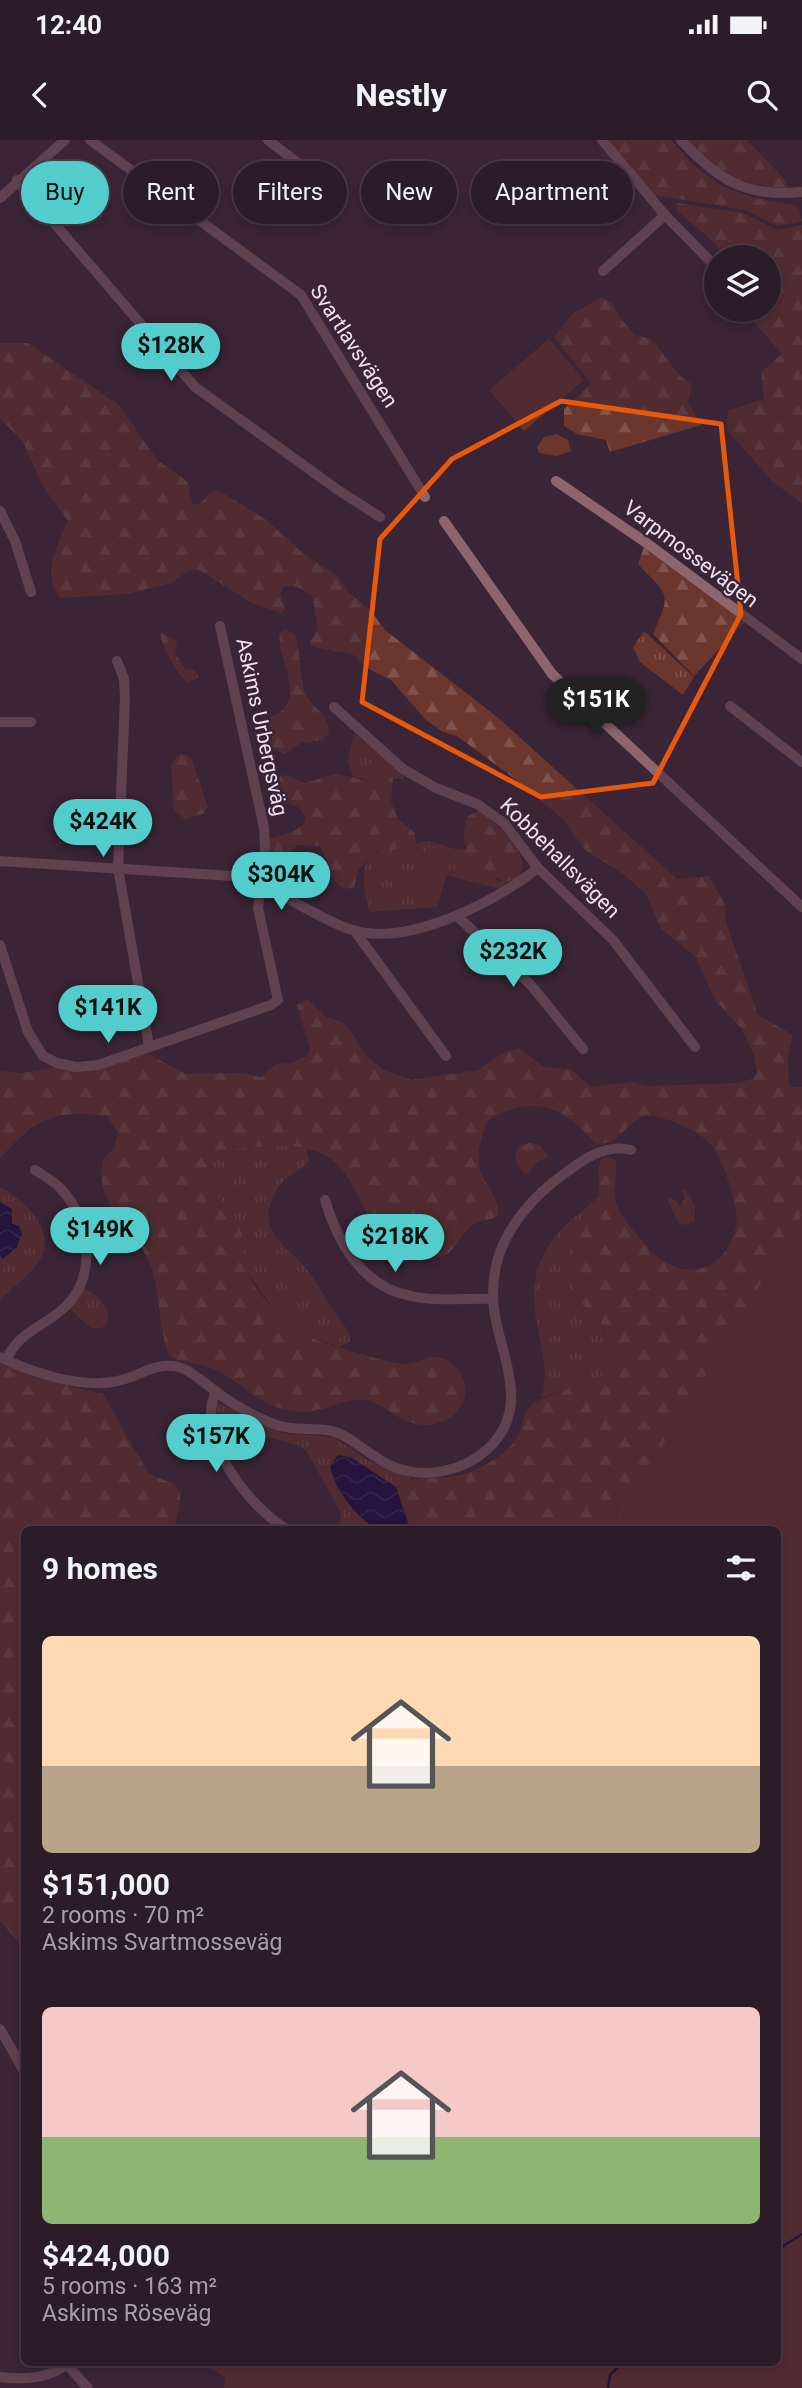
<!DOCTYPE html>
<html lang="en">
<head>
<meta charset="utf-8">
<style>
  body { margin:0; font-family:Roboto,sans-serif; background:#382934; color:#f1f3f6; height:100vh; display:flex; flex-direction:column; font-size:26px; white-space:nowrap }
  * { box-sizing:border-box; margin:0 }
  p { font-size:23px; color:#a6a1a8 }
  .icon { flex:none; width:38px; height:38px; fill:none; stroke:currentColor; stroke-width:2; stroke-linecap:round; stroke-linejoin:round }
  .map { position:relative; flex:1; overflow:hidden }
  .details { position:absolute; left:21px; top:1386px; width:760px; height:840px; display:flex; flex-direction:column; background:#2c1c28; border-radius:10px; box-shadow:0 4px 10px #0003,0 0 0 2px #483a45 }
  .details>* { flex:none }
  .banner { position:absolute; left:21px; top:21px; width:761px; height:63px; display:flex; gap:14px }
  .controls { position:absolute; left:704px; top:105px; display:grid; gap:14px }
  .controls a { display:grid; place-items:center; width:77px; height:77px; border-radius:50%; background:#2c1c28; box-shadow:0 4px 10px #0003,0 0 0 2px #483a45; font-size:35px }
  .price { position:absolute; translate:-50% -60px; padding:0 16px; border-radius:24px; background:#53cdcb; color:#111; font-size:23px; line-height:46px; filter:drop-shadow(0 2px 4px #0008) }
  .price::after { content:''; position:absolute; left:50%; top:42px; width:21px; height:16px; margin-left:-10px; background:inherit; clip-path:polygon(0 0,100% 0,50% 100%) }
  .price.on { background:#222; color:#fff }
  ul { padding:0; list-style:none }
  li { display:grid; align-content:center; gap:14px; height:371px; padding:0 21px }
  li span { display:grid; place-items:center; height:217px; border-radius:10px; color:#555 }
  li>.icon { margin-inline-start:auto }
  span .icon { width:126px; height:126px; fill:#fffc; stroke-width:1 }
  li b { font-size:30px }
  h2 { display:flex; justify-content:space-between; align-items:center; height:84px; padding:0 21px; font-size:30px }
  .chip { padding:0 24px; border-radius:32px; background:#2c1c28; box-shadow:0 4px 10px #0003,0 0 0 2px #483a45; font-size:24px; line-height:63px }
  .chip.on { background:#53cdcb; color:#111 }
  .status { display:flex; justify-content:space-between; align-items:center; height:49px; padding:0 35px; background:#2c1c28; direction:ltr }
  .status svg { height:19px; fill:currentColor }
  header { display:flex; justify-content:space-between; align-items:center; height:91px; padding:0 21px; background:#2c1c28; font-size:32px; font-weight:700 }
  .map>svg:first-child { display:block }
</style>
</head>
<body>
<div class="status"><b>12:40</b><svg viewBox="0 0 49 12"><path d="M0 12V9h3v3zM5 12V6h3v6zM10 12V3h3v9zM15 12V0h3v12zM26 1h20v11H26zM47 4h2v5h-2z"/></svg></div>
<header><svg class="icon" aria-label="back" viewBox="0 0 24 24"><path d="M15 5l-7 7 7 7"/></svg>Nestly<svg class="icon" aria-label="search" viewBox="0 0 24 24"><circle cx="10" cy="10" r="6"/><path d="M15 15l6 6"/></svg></header>
<div class="map">
<svg width="802" height="2248" viewBox="0 0 802 2248">
  <defs>
    <pattern id="grass-tufts" width="24" height="20" patternUnits="userSpaceOnUse" patternTransform="scale(1.75)"><rect width="24" height="20" fill="#6b362e"/><path d="M3 7l-1-3M5 7V3M7 7l1-3M15 17l-1-3M17 17v-4M19 17l1-3" fill="none" stroke="#80534c"/></pattern>
    <pattern id="forest-firs" width="22" height="20" patternUnits="userSpaceOnUse" patternTransform="scale(1.75)"><rect width="22" height="20" fill="#6b362e"/><path d="M5 1l3.5 6h-7zM16 11l3.5 6h-7z" fill="#80534c"/></pattern>
    <pattern id="water-waves" width="16" height="10" patternUnits="userSpaceOnUse" patternTransform="scale(1.75)"><rect width="16" height="10" fill="#0f0046"/><path d="M0 5q4-4 8 0t8 0" fill="none" stroke="#322561"/></pattern>
  </defs>
  <rect width="100%" height="100%" fill="#3a2536"/>
  <g fill="url(#grass-tufts)">
    <path d="M644,491L694,537L683,555L640,522L633,507Z"/>
    <path d="M354,593L404,635L403,639H393L388,636L370,641L353,636L348,621Z"/>
    <path d="M425,701C440,702 452,712 466,709L498,741H509L500,749L446,735L452,714L415,756L439,763L437,767L369,772C365,752 356,725 377,711L403,709Z"/>
    <path d="M286,1006L306,1008L309,1021C300,1032 284,1036 277,1049C251,1094 290,1105 311,1135C324,1155 336,1175 350,1194V1202L339,1207L303,1193L273,1168L247,1132L235,1077L202,1039C214,1001 253,1007 286,1006Z"/>
    <path d="M0,1047C22,1058 55,1088 42,1116C33,1133 13,1147 0,1160V1116L3,1119L17,1107L19,1086L12,1084V1074L0,1062Z"/>
    <path d="M685,1049L695,1066V1080L686,1085L678,1083L667,1058L675,1060L682,1069V1061L686,1059L681,1051Z"/>
    <path d="M585,1069L573,1108L574,1152L580,1163L597,1175L613,1214L604,1234L588,1243L542,1257C551,1218 534,1193 534,1155C533,1120 557,1088 585,1069Z"/>
    <path d="M84,1149C97,1154 109,1166 108,1180L102,1188H91L70,1169Z"/>
    <path d="M221,1264L281,1293L334,1297L369,1321L412,1338L396,1347L344,1315L338,1348L366,1381L380,1389H340L341,1373L307,1312L300,1306L262,1295L214,1272L216,1265Z"/>
  </g>
  <g fill="url(#forest-firs)">
    <path d="M607,0H671L693,25L722,46L754,58L798,66L802,81L778,86L745,70L654,55Z"/>
    <path d="M687,0H747L784,39L789,49C741,45 721,35 687,0Z"/>
    <path d="M677,63L743,73L777,90L802,85V363L773,342L727,290L728,271L764,259L761,233L782,214L745,172L768,170V117H722L715,103L676,70Z"/>
    <path d="M602,157L613,164L619,176L635,195L649,198L656,204L677,233L692,245L688,263L701,285L610,312L606,300L577,294L564,286V269L591,243L554,197L572,174Z"/>
    <path d="M0,203H28L119,265L157,320L188,342L192,363L199,365L210,352L218,350L265,379L305,415L337,435L348,452L371,471L385,490L496,576L677,739L709,736L725,765L726,782L758,875L793,895L788,916L789,947H802V2248L777,2222V1390L410,1389L396,1347C410,1333 452,1343 478,1329C493,1321 511,1310 519,1294C525,1282 522,1271 535,1262L604,1234L613,1213L598,1176L580,1163L574,1152L573,1108L585,1069L599,1056L598,1027L603,1017H610L616,1021C617,1034 613,1047 615,1059C619,1076 633,1090 644,1103C673,1142 723,1139 736,1088C740,1071 724,1021 713,1007C702,992 675,981 658,977C627,968 625,1009 595,1003C562,965 532,953 487,981C482,995 477,1010 479,1025C481,1043 501,1057 498,1076C489,1081 480,1079 473,1085C452,1100 458,1121 423,1118C354,1113 373,1022 305,1008C288,1004 268,1007 251,1007C227,1008 210,1015 202,1039C211,1051 230,1068 236,1079C245,1095 242,1114 247,1131C256,1158 296,1192 323,1202C336,1207 393,1224 405,1224C415,1224 426,1216 436,1217C455,1219 467,1236 465,1254C462,1278 434,1290 412,1283C395,1278 383,1263 365,1260C344,1257 326,1272 303,1272C259,1270 249,1246 214,1229C200,1223 181,1224 169,1215C158,1187 161,1157 152,1129C138,1088 92,1067 103,1019L114,1008L118,992L107,976C52,969 36,979 0,1018V931L21,933L146,913L186,934L240,933L261,937L276,924L291,923L307,916L310,908L297,865L308,859L326,877L340,881L349,888L367,917L384,930L411,940L478,930L501,914L518,908L544,927L570,929L592,947L631,942L648,946L739,943L754,938L757,933L754,915L742,889L715,860L696,817L660,788L646,754L623,734L585,710L563,679L511,636L457,596L443,592L426,580L391,540L369,529L354,515L315,507L309,503L318,489L312,456C302,449 295,444 283,447L280,454L285,469L281,473L252,463L199,430L188,431L171,443L127,454L60,458C41,435 57,405 68,381L43,346L23,302L0,278Z"/>
    <path d="M645,404L746,481L694,536L653,494C672,452 669,457 638,424Z"/>
    <path d="M285,489L295,494C301,512 300,544 306,555C315,572 327,568 329,593L323,600L301,603L284,614L264,602L255,588L258,582C265,578 273,577 279,573C306,554 275,515 280,492Z"/>
    <path d="M160,492L177,501L175,512L185,529L194,530L199,537L188,543C179,538 160,502 160,492Z"/>
    <path d="M183,614L191,617L208,667L203,674L185,679L174,670L171,626L177,616Z"/>
    <path d="M335,634L369,641L388,636L393,639L391,662L398,679L415,693L416,704L403,709L377,711L358,730L354,748C330,753 329,720 320,706L297,705L290,712L293,745L285,749C265,739 269,719 270,699C278,695 319,689 300,669C295,663 284,664 278,660L274,652L278,637L285,635L305,643Z"/>
    <path d="M479,671C493,680 547,728 510,741C498,745 470,718 466,707C462,696 464,686 468,676Z"/>
    <path d="M531,1003L541,1006L549,1017L538,1021L526,1035L518,1026L515,1014L521,1005Z"/>
    <path d="M0,1222L33,1237L103,1254L148,1333L174,1344L181,1354L174,1389L24,1390V1808L0,1781Z"/>
  </g>
  <g fill="#6b362e">
    <path d="M549,199L584,240L524,291L489,250Z"/>
    <path d="M557,294L568,300L571,311L557,316L539,313L537,307L544,297Z"/>
    <path d="M428,707L452,714L439,763L415,757Z"/>
    <path d="M802,1075V2248H224L225,2237L201,2223L777,2222V1390L612,1389Z"/>
  </g>
  <g fill="url(#water-waves)">
    <path d="M0,1062L12,1069V1084L19,1086L22,1094L17,1107L3,1119L0,1116Z"/>
    <path d="M338,1315L352,1318L396,1347L410,1389C402,1390 390,1392 382,1390C359,1384 334,1348 330,1326Z"/>
  </g>
  <g fill="none" stroke-linecap="round" stroke-linejoin="round">
    <g stroke="#0f0046" stroke-width="2.5">
      <path d="M777,2110L802,2094"/>
      <path d="M608,2248L610,2235L623,2222"/>
    </g>
    <g stroke="#8c656f" stroke-width="10">
      <path d="M90,0L301,155L425,357"/>
      <path d="M268,0L342,57"/>
      <path d="M602,0L665,75L711,122"/>
      <path d="M681,0C717,39 746,58 802,52"/>
      <path d="M17,40L195,247L338,350L380,377"/>
      <path d="M0,58L65,0"/>
      <path d="M603,131L665,75"/>
      <path d="M556,341L648,404L802,519"/>
      <path d="M0,371L15,401L31,452"/>
      <path d="M444,381L552,534L802,767"/>
      <path d="M117,521L124,539L125,558L118,728L149,906"/>
      <path d="M730,566L802,622"/>
      <path d="M334,567L403,629L436,648L477,664L504,683L538,728L613,800L695,907"/>
      <path d="M0,582H31"/>
      <path d="M0,721L232,736C275,746 309,774 349,789C406,809 494,762 538,728"/>
      <path d="M457,776L530,844L583,909"/>
      <path d="M354,790L446,916"/>
      <path d="M0,805L28,892L43,916L57,923L76,927L98,925L271,865L278,860L258,768L265,709L264,688L220,486"/>
      <path d="M325,1060C338,1103 362,1147 411,1156C437,1162 467,1158 493,1159"/>
      <path d="M0,1217C32,1233 82,1249 118,1241C138,1237 157,1221 179,1227C192,1231 203,1242 214,1250C232,1264 253,1276 274,1284C297,1294 325,1283 346,1297C374,1314 389,1333 426,1333C471,1332 514,1300 511,1251C508,1206 485,1178 496,1126C504,1089 534,1055 564,1034C582,1020 606,1003 631,1010"/>
      <path d="M6,1220C19,1191 44,1187 65,1167C98,1136 90,1079 61,1049C54,1041 44,1036 35,1030"/>
      <path d="M216,1252C194,1296 249,1368 288,1390"/>
      <path d="M0,1889L24,1931"/>
      <path d="M67,2225L88,2248"/>
      <path d="M0,2237C22,2240 52,2239 69,2222"/>
    </g>
  </g>
  <path d="M0 0H802V2248H0ZM561,261L721,284L741,474L653,643L541,657L362,562L380,399L452,319Z" fill="#3a2536" fill-opacity=".55" fill-rule="evenodd"/>
  <path fill="none" stroke="#e8590c" stroke-width="5" stroke-linejoin="round" d="M561,261L721,284L741,474L653,643L541,657L362,562L380,399L452,319Z"/>
  <g text-anchor="middle" dominant-baseline="central" stroke-width="5" stroke-linejoin="round" paint-order="stroke">
    <g font-size="21" fill="#f0e1ec" stroke="#3a2536">
      <text transform="translate(354 206) rotate(57)">Svartlavsvägen</text>
      <text transform="translate(691 414) rotate(37)">Varpmossevägen</text>
      <text transform="translate(262 587) rotate(78)">Askims Urbergsväg</text>
      <text transform="translate(560 718) rotate(45)">Kobbehallsvägen</text>
    </g>
  </g>
</svg>
<div class="controls">
<a><svg class="icon" aria-label="layers" viewBox="0 0 24 24"><path d="M12 4l9 5-9 5-9-5zM3 14l9 5 9-5"/></svg></a>
</div>
<b class="price" style="left:171px;top:243px">$128K</b>
<b class="price on" style="left:596px;top:597px">$151K</b>
<b class="price" style="left:103px;top:719px">$424K</b>
<b class="price" style="left:281px;top:772px">$304K</b>
<b class="price" style="left:513px;top:849px">$232K</b>
<b class="price" style="left:108px;top:905px">$141K</b>
<b class="price" style="left:100px;top:1127px">$149K</b>
<b class="price" style="left:395px;top:1134px">$218K</b>
<b class="price" style="left:216px;top:1334px">$157K</b>
<div class="banner">
<a class="chip on">Buy</a>
<a class="chip">Rent</a>
<a class="chip">Filters</a>
<a class="chip">New</a>
<a class="chip">Apartment</a>
</div>
<section class="details">
<h2>9 homes<svg class="icon" aria-label="filters" viewBox="0 0 24 24"><path d="M4 7h16M4 17h16"/><circle cx="9" cy="7" r="2"/><circle cx="15" cy="17" r="2"/></svg></h2>
<ul>
<li><span style="background:linear-gradient(#ffd9b3 60%,#b9a48a 0)"><svg class="icon" aria-label="home" viewBox="0 0 24 24"><path d="M3 11l9-7 9 7M6 9v11h12V9"/></svg></span><div><b>$151,000</b><p>2 rooms · 70 m²</p><p>Askims Svartmosseväg</p></div></li>
<li><span style="background:linear-gradient(#f6c9c9 60%,#8fb573 0)"><svg class="icon" aria-label="home" viewBox="0 0 24 24"><path d="M3 11l9-7 9 7M6 9v11h12V9"/></svg></span><div><b>$424,000</b><p>5 rooms · 163 m²</p><p>Askims Röseväg</p></div></li>
</ul>
</section>
</div>
</body>
</html>
